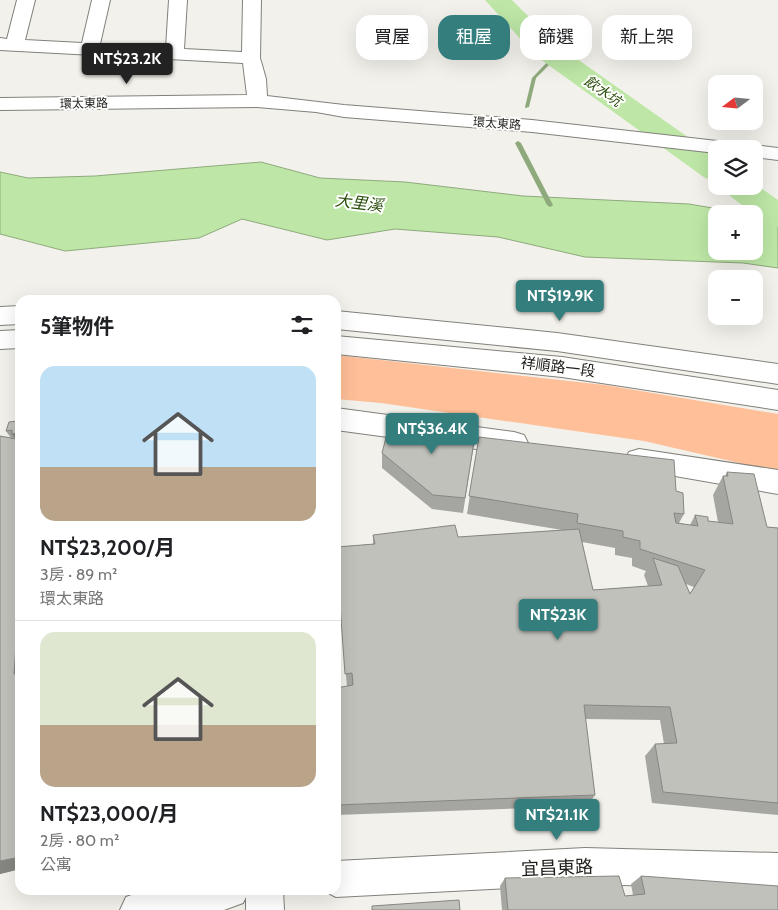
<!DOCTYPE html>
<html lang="zh-TW">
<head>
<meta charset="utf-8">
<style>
  body { margin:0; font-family:Cabin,"Noto Sans TC",sans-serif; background:#f2f2f2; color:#202124; height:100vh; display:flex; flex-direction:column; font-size:19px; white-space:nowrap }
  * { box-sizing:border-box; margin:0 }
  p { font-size:16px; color:#757577 }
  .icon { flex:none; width:28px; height:28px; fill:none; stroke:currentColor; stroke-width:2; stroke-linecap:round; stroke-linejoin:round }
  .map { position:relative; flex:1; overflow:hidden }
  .side { position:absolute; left:15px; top:295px; width:326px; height:600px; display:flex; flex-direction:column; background:#fff; border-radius:15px; box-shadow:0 5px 20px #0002 }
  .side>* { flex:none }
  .top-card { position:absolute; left:356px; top:15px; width:346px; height:45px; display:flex; gap:10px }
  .needle { width:32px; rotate:254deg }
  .fabs { position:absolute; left:708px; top:75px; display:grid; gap:10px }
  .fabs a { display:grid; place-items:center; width:55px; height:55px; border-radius:10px; background:#fff; box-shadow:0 5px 20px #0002; font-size:25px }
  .price { position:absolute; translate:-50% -42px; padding:0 11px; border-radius:5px; background:#357e7e; color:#fff; font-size:16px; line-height:32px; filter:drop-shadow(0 1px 2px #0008) }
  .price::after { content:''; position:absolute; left:50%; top:30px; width:15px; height:11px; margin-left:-8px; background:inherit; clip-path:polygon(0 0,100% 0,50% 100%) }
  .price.active { background:#222; color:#fff }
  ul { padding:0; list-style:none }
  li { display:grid; align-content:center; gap:10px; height:265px; padding:0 25px }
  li+li { border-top:1px solid #e0e0e0 }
  li span { display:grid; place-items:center; height:155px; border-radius:15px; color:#555 }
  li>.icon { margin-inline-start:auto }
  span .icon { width:90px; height:90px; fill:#fffc; stroke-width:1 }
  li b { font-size:21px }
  h2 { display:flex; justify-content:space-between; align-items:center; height:60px; padding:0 25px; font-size:21px }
  .tag { padding:0 18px; border-radius:15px; background:#fff; box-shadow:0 5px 20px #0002; font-size:18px; line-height:45px }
  .tag.active { background:#357e7e; color:#fff }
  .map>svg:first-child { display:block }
</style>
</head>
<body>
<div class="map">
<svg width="778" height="910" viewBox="0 0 778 910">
  <rect width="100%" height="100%" fill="#f3f1eb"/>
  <path fill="#ffbf98" d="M336,355L605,385L778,414V472L644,441L381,403L336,399Z"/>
  <path fill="#bee7a7" stroke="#8eaa7d" d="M261,162L320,178L405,182L523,196L689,204L748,214H716V251H754V215L778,218V268L743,263L585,257L498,237L395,229L327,240L242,219L199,238L65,251L0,234V172L28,178L95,176Z"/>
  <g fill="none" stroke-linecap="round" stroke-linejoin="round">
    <g fill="#8eaa7d" fill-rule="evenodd">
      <path d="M553,56L557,57L536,78L529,107L525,108V107L532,78Z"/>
      <path d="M518,141L521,143L553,205L552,206L550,207L547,205L515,143Z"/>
    </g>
    <g fill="#bee7a7" fill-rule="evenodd">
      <path d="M485,0H512L556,44L716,157V181L705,178L536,56Z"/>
      <path d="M754,183L778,200V227L767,224L726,193L722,186H754Z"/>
    </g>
    <defs>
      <g id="minor">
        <path d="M17,0H35L25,40L82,43L92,0H110L100,44L166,48L169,0H187L184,49L242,52L243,0H261L260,58L266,79L267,96L344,105L532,120L735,143L742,144L745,149L754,145L778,148V160L754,157V149H716V153L532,132L344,117L316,112L257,107L0,110V98L247,95L243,63L0,50V38L7,39Z"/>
        <path d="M20,306V324L0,325V307Z"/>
        <path d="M336,311L557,333L778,364V384L557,351L336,329Z"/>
        <path d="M20,330V348L0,349V331Z"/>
        <path d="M336,336L562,357L778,390V410L562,377L336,354Z"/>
        <path d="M336,408L514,432L524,435L528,443L524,451L514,454L336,430Z"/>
        <path d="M639,449L778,470V494L629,468L625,460L629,452Z"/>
        <path d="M585,848L778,853V889L585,884L336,897L322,890H336V861Z"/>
        <path d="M145,890H283L284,910H246V897L243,903L224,910H120L126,897Z"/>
      </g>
    </defs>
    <use href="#minor" stroke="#82807b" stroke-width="2"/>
    <use href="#minor" fill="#fff" fill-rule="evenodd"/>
  </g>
  <g fill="#a5a6a1" fill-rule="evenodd">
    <path d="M20,408V869L0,874V436L11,438L6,431L17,421Z"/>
    <path d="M479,437L676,491L684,514L679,523L690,525L695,515L708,521L718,522L713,495L723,476H725L727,472L767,527L778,528V815L652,803L645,756L655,744H664L660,720L585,719L595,795L587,806L336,815V700L347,687L339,594H336V547L373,544V535L458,537L562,530L467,514ZM582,542L615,548V555L632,558V566L646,571L644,575L648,586L593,590ZM686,584L694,587L690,593Z"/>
    <path d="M474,444L463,513L432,509L382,468V453Z"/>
    <path d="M641,876L778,910H502L500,886L505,878L625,896L633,895L631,884Z"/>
  </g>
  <g fill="#868783">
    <path d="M17,433L20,447L12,434Z"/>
    <path d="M16,645L20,649V680L14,674Z"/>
    <path d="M20,857V869L0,874V861Z"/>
  </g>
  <g fill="#c0c1bb" stroke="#868783">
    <path d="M20,408V644L16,645L14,674L20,673V857L0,861V436L16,439L17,433L12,434V430L6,431L9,422L17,421Z"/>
    <path d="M391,418L476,429L465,498L433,495L382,453Z"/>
    <path d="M479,437L674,460L676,491L683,493L684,514L674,513L676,523L698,526L695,515L708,517V521L733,524L723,476H728L727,472L754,474L767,527L778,528V803L663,792L655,744L677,743L670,707L584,705L595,795L336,805V688L353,685L352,673L345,674L338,577L336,578V547L375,544L373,535L455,525L458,537L579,529L593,590L662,585L653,558L678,566L690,594L705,570L640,549V541L623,537V531L577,523L578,514L469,496Z"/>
    <path d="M619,876L625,896L645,894L641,876L778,886V910H508L505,878Z"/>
    <path d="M459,900L460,910H372V906Z"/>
  </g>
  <g text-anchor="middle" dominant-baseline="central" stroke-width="4" stroke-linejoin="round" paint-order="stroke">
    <g font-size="12" fill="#1d1c1a" stroke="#fffffd">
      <text transform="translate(84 103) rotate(-1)">環太東路</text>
      <text transform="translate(497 123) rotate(4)">環太東路</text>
    </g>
    <g font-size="14" font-style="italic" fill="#294d0b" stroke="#fffffd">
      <text transform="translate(603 91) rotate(35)">飲水坑</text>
    </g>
    <g font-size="15" fill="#1d1c1a" stroke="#fffffd">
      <text transform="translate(558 367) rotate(7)">祥順路一段</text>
    </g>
    <g font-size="16" font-style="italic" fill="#294d0b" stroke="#fffffd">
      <text transform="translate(359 203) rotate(7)">大里溪</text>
    </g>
    <g font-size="18" fill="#1d1c1a" stroke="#fffffd">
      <text transform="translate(557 868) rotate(-2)">宜昌東路</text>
    </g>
  </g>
</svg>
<div class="fabs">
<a><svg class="needle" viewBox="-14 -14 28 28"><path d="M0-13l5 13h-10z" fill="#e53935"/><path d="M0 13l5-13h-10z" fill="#757577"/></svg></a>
<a><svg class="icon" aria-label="layers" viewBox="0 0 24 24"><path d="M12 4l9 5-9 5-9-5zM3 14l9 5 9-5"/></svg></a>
<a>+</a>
<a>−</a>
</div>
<b class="price active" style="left:127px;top:85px">NT$23.2K</b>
<b class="price" style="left:560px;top:322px">NT$19.9K</b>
<b class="price" style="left:432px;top:455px">NT$36.4K</b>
<b class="price" style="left:558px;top:641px">NT$23K</b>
<b class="price" style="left:557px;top:841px">NT$21.1K</b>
<div class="top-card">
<a class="tag">買屋</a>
<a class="tag active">租屋</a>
<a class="tag">篩選</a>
<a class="tag">新上架</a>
</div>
<section class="side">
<h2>5筆物件<svg class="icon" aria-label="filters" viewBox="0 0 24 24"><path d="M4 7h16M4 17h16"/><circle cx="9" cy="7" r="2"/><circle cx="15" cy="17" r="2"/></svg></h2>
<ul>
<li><span style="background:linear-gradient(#bfe0f5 65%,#b9a48a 0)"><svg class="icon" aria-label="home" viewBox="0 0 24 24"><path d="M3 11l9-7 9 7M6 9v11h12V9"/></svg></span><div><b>NT$23,200/月</b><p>3房 · 89 m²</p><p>環太東路</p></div></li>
<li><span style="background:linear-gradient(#dfe7d0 60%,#b9a48a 0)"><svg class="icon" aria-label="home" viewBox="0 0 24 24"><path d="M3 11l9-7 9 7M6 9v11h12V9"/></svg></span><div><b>NT$23,000/月</b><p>2房 · 80 m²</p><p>公寓</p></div></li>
</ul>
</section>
</div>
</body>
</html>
